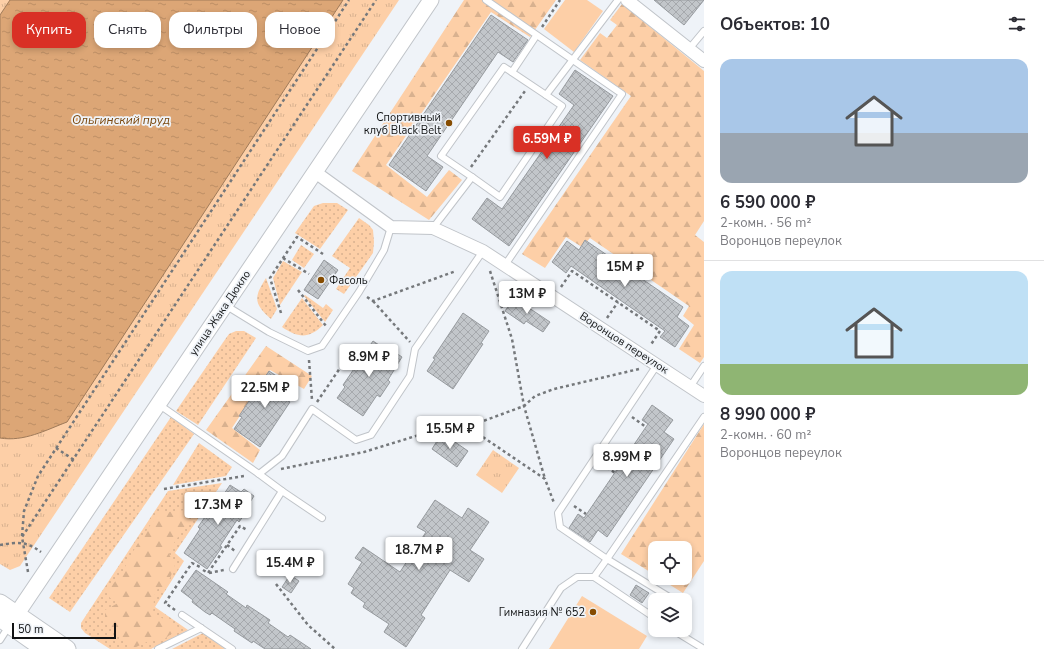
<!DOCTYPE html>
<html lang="ru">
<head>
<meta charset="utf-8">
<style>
  body { margin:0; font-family:"Nunito Sans",sans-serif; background:#f7f7f7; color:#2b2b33; height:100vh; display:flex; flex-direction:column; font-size:15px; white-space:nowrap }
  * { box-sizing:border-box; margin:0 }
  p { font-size:13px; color:#7c7c81 }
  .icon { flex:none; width:22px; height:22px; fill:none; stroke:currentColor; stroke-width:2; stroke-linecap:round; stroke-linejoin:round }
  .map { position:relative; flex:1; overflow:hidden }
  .drawer { display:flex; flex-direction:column; background:#fff; width:340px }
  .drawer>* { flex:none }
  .hud { position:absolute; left:12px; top:12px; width:380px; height:36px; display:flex; gap:8px }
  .controls { position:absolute; left:648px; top:541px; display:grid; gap:8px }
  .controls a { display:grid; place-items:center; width:44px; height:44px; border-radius:8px; background:#fff; box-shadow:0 2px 6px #0003; font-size:20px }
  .scale { position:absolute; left:12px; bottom:10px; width:104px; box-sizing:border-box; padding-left:4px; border:2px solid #111314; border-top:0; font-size:11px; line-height:14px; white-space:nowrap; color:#111314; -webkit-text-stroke:3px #eff3f8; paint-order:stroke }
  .price { position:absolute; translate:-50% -34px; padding:0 9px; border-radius:4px; background:#fff; color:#222; font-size:13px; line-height:26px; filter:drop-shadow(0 1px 2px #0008) }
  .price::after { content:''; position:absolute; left:50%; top:24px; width:12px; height:9px; margin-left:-6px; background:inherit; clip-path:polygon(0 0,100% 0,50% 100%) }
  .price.current { background:#d93025; color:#fff }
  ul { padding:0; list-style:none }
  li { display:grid; align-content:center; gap:8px; height:212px; padding:0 16px }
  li+li { border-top:1px solid #e1e1e2 }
  li span { display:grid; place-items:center; height:124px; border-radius:12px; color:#555 }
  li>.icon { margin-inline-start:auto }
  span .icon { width:72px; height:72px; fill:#fffc; stroke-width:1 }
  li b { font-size:17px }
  h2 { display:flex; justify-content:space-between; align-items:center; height:48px; padding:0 16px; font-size:17px }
  .pill { padding:0 14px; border-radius:12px; background:#fff; box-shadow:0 2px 6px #0003; font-size:14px; line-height:36px }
  .pill.current { background:#d93025; color:#fff }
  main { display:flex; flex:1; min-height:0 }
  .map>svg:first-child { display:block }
</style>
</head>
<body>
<main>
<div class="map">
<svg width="704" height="649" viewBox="0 0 704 649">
  <defs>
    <pattern id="grass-dots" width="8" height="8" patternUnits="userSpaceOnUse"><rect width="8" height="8" fill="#fdcfa7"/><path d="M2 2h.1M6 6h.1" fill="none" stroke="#d8b18f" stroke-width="1.8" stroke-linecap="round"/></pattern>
    <pattern id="forest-firs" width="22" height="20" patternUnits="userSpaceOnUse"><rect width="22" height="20" fill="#fdcfa7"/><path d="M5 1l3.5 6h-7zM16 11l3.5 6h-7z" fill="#d8b18f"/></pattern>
    <pattern id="park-tufts" width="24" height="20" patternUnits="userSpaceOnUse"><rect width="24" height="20" fill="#fdcfa7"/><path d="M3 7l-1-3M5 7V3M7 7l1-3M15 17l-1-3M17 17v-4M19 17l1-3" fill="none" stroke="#d8b18f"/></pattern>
    <pattern id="water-ripples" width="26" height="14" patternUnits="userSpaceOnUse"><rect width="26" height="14" fill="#dca676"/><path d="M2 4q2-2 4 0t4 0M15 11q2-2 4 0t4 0" fill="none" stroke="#bc8e65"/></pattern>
    <pattern id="building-cross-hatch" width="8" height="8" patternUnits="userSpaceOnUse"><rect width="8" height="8" fill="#c2c6ca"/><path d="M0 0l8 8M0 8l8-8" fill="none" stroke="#a6a9ad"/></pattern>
  </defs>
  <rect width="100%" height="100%" fill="#eff3f8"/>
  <g fill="url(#grass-dots)">
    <path d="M323,203H337L348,210L320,249L295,233L314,206Z"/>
    <path d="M359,218L369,225L373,230L374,242L373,253L344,294L336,289L350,268L332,256Z"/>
    <path d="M301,245L314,254L304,268L292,260Z"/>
    <path d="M283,261L302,272L280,305L273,278Z"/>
    <path d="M266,278L277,309L271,319C253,303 254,297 266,278Z"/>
    <path d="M305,295L323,308L326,304L333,310L325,322L304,296Z"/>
    <path d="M302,298L323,325C309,339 298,338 282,327Z"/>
    <path d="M236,331H244L256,338L198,425L176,411L224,341L229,334Z"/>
    <path d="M171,417L194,434L70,612L49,598Z"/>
    <path d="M199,443L232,467L226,476L173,485Z"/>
    <path d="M222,483L175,553L184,561L155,607L188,630L151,649H110L85,633L81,628V623L168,491Z"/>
    <path d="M203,633L225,649H172Z"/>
  </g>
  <g fill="url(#forest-firs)">
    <path d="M464,0H556L530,37L491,12L386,165L427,197L449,170L462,180L429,220L352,171Z"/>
    <path d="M622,4L704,71V221L695,235L704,242V357L700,363L679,349L694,325L683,316L689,306L590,238L582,247L566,237L545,268L522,254L631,96L580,60L600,33L607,38L617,25L610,20Z"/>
    <path d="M266,346L312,376L304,389L270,370L232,428L260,450L253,463L206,430Z"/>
    <path d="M704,424V561L683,593L659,578H685V548H655V575L621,554Z"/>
    <path d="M186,510L188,522L168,552L175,566L167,585L156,590L154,598L153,613L180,628L164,639H153L134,648L121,639L116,631L105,623V610L120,602L110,598L108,588C121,579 126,564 134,550C141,537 151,525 159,513Z"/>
  </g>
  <g fill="url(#park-tufts)">
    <path d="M0,0H399L20,566L10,570L0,564Z"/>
    <path d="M493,450L519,468L502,493L476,475Z"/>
  </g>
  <g fill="#fdcfa7">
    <path d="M565,0H587L603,11L574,52L544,29Z"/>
    <path d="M582,596L647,636L639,649H549Z"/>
  </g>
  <path fill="url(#water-ripples)" stroke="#9f7a59" d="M10,0H343L67,422C46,430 24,442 0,438V15Z"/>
  <g fill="url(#building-cross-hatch)" stroke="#969a9e">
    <path d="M654,0H704L684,25Z"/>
    <path d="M491,15L528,40L513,62L498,52L427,156L443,167L426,191L389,165Z"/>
    <path d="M575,70L613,96L509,246L472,219L487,198L502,209L574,105L559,94Z"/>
    <path d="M585,240L683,307L677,317L689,326L675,347L660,337L665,331L620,300L571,266L566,273L552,262L567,241L579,250Z"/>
    <path d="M324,260L338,270L318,299L304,290Z"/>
    <path d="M514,298L550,322L543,332L526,321L524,324L505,311Z"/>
    <path d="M463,313L489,331L481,343L483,344L453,389L427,371L435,359L433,358Z"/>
    <path d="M373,341L391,353L393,351L402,357L388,380L390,382L380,397L377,395L363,416L337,398L345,387L343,385Z"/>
    <path d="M269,371L296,389L288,401L290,402L260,447L234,429L242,417L239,416Z"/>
    <path d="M652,405L673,420L664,432L674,439L607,537L598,530L590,542L569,528L578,514L584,518L648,424L642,420Z"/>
    <path d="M442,433L468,451L457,467L432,449Z"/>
    <path d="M230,485L241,492L244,489L254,496L247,507L249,508L239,522L237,520L220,546L222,547L207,569L184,553L200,529L198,527L214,504L216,506Z"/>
    <path d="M435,500L462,518L468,508L489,522L470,550L484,559L469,582L450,570L421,615L425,618L406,647L384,632L389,624L363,607L365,603L351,593L354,588L348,584L362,562L355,558L363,547L400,572L426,532L417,527Z"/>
    <path d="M196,570L228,592L226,594L246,608L247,605L270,620L268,623L288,637L290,635L311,649H265L253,641L252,643L234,631L235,629L212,613L210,615L205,612L192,602L193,600L181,591Z"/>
    <path d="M290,575L299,581L291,593L282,587Z"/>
    <path d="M636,585L649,593L642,603L630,595Z"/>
  </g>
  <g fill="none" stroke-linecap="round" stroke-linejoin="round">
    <defs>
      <g id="service">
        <path d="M486,0L622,94L505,265"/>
        <path d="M689,49L704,31"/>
        <path d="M512,72L536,36"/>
        <path d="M472,177L500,197L562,106L546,95"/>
        <path d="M433,228L472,177L441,156L504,67L546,95L618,0"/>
        <path d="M225,305L269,332L308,351L322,346L359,292L384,250L391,227"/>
        <path d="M657,365L558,513L560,527L607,559L674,600"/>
        <path d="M690,387L704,366"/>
        <path d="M158,404L259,474L282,456L312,409L356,440L371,435L410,376L415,349L483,251"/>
        <path d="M282,491L322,518"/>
        <path d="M233,569L282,491L259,474"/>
        <path d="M594,577L607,559L704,417"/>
        <path d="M182,615L232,649"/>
        <path d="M673,630L704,649"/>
        <path d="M0,640L9,626"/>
        <path d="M158,649L201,628"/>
        <path d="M522,649L561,588L577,577H594L655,618"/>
      </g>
      <g id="minor">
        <path d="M627,0L704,61"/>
        <path d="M315,172L391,227L433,228L483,251L704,396"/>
      </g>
      <path id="tertiary" d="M10,624L431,0"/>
      <g id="secondary">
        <path d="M0,603L67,649"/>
        <path d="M0,618L44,649"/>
      </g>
    </defs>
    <use href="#service" stroke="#c0c4c9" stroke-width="8"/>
    <use href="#minor" stroke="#c0c4c9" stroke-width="14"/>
    <use href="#tertiary" stroke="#c0c4c9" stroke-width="17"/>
    <use href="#secondary" stroke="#c0c4c9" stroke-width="19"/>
    <g stroke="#75787b" stroke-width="2.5" stroke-dasharray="3 3" stroke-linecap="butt">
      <path d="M542,27L560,0"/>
      <path d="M471,167L525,91"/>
      <path d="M283,258L309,274"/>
      <path d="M490,271L512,339L524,406L545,479"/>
      <path d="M561,287L572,271L660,331L650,346"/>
      <path d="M298,290L326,326"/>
      <path d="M367,297L373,301L456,271"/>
      <path d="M373,301L410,342"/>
      <path d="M281,313L270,278L297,237L323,254"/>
      <path d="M607,318L618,302"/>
      <path d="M309,360L312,400"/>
      <path d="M317,402L340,368"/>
      <path d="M632,417L646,427"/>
      <path d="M468,427L545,479L554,503"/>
      <path d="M56,448L74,460"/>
      <path d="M602,464L615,473"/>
      <path d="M281,469L364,452L445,427L456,429L467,427L524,406L535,396L554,389L639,369"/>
      <path d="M164,489L244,476"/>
      <path d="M574,506L586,514"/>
      <path d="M22,536L24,511L38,476L349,0"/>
      <path d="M0,545C18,542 26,541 41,552"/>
      <path d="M227,545L235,551"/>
      <path d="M203,570L208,573L240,526L247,530"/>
      <path d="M28,572L22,537L376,0"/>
      <path d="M209,573L224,570"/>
      <path d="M276,584L308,625L335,649"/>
      <path d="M175,610L165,603L192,563L200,567"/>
    </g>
    <use href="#service" stroke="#fff" stroke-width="6"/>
    <use href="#minor" stroke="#fff" stroke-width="12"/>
    <use href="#tertiary" stroke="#fff" stroke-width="15"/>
    <use href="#secondary" stroke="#fff" stroke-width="17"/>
  </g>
  <g fill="#864c01" stroke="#eff3f8" stroke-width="1.5">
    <circle cx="449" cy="123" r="4"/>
    <circle cx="321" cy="280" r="4"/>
    <circle cx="593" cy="612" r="4"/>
  </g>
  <g text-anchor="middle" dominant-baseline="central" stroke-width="3.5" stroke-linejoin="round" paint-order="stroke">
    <g font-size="11" fill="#111314" stroke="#eff3f8" text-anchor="end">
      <text x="441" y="117">Спортивный<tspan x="441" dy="13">клуб Black Belt</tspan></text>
      <text x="329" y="280" text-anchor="start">Фасоль</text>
      <text x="585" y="612">Гимназия № 652</text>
    </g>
    <g font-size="11" fill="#111314" stroke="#eff3f8">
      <text transform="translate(220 313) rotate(-56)">улица Жака Дюкло</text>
      <text transform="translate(624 343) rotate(33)">Воронцов переулок</text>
    </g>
    <g font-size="12" font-style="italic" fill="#7a480e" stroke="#eff3f8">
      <text x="121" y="120">Ольгинский пруд</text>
    </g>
  </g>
</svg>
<div class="controls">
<a><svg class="icon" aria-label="locate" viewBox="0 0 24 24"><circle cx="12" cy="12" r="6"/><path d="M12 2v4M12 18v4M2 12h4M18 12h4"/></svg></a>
<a><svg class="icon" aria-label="layers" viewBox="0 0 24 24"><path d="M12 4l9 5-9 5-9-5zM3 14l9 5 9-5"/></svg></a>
</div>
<div class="scale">50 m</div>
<b class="price current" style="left:547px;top:160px">6.59M ₽</b>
<b class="price" style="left:625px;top:288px">15M ₽</b>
<b class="price" style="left:527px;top:315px">13M ₽</b>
<b class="price" style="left:369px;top:378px">8.9M ₽</b>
<b class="price" style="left:265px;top:409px">22.5M ₽</b>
<b class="price" style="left:450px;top:450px">15.5M ₽</b>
<b class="price" style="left:627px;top:478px">8.99M ₽</b>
<b class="price" style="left:218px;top:526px">17.3M ₽</b>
<b class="price" style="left:419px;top:571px">18.7M ₽</b>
<b class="price" style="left:290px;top:584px">15.4M ₽</b>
<div class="hud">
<a class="pill current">Купить</a>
<a class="pill">Снять</a>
<a class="pill">Фильтры</a>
<a class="pill">Новое</a>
</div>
</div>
<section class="drawer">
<h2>Объектов: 10<svg class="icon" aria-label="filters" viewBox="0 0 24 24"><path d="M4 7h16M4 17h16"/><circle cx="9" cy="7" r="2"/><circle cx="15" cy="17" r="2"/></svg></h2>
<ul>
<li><span style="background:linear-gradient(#a9c7e8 60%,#9aa5b1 0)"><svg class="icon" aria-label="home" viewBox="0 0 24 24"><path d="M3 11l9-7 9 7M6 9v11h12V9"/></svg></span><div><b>6 590 000 ₽</b><p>2-комн. · 56 m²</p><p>Воронцов переулок</p></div></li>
<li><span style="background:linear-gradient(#bfe0f5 75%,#8fb573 0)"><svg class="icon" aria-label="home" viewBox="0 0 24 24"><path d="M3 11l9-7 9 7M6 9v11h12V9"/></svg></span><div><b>8 990 000 ₽</b><p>2-комн. · 60 m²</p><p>Воронцов переулок</p></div></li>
</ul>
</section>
</main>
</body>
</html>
